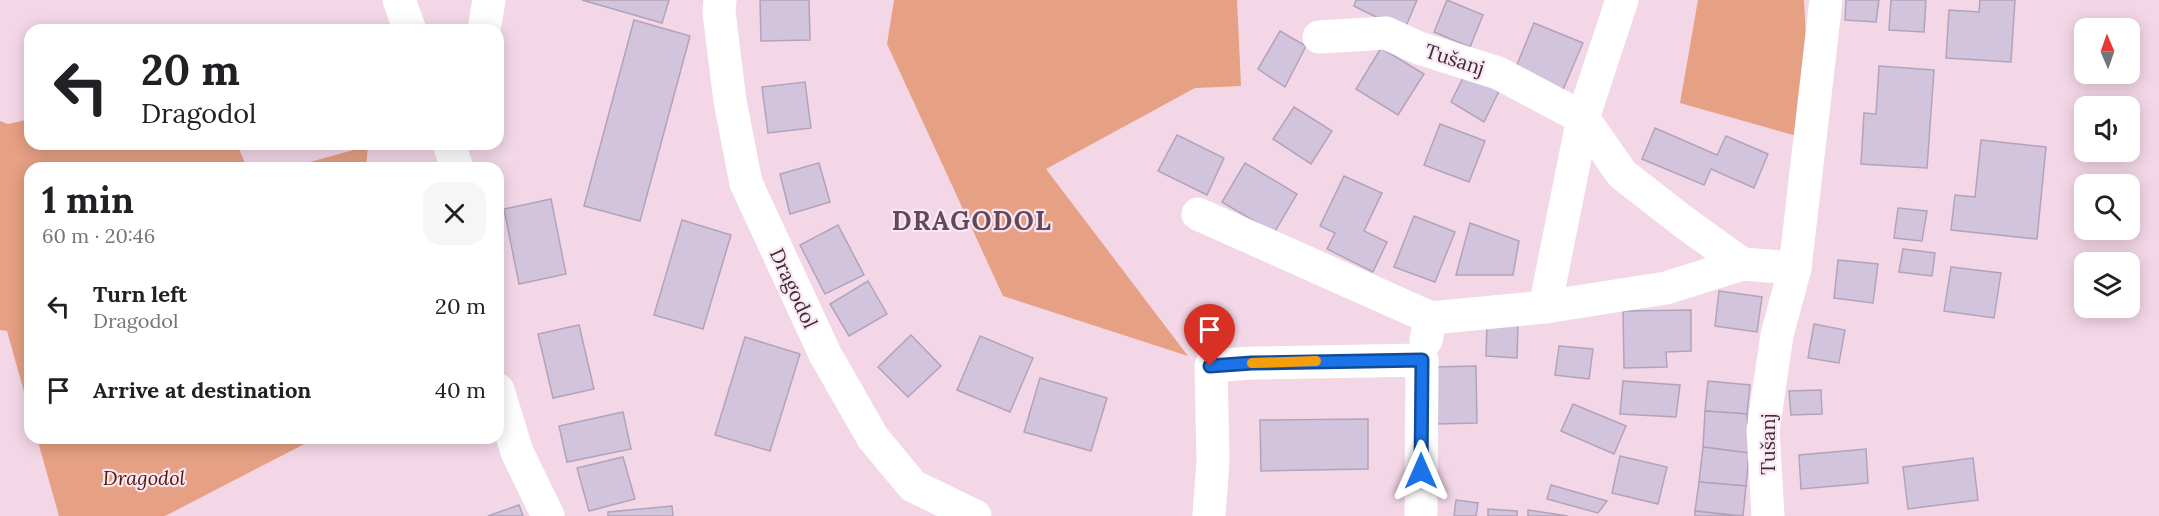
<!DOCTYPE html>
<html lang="en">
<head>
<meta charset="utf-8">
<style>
  :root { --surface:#fff; --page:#f6f6f6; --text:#202124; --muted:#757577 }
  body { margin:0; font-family:Lora,serif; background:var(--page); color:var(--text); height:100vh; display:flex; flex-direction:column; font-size:22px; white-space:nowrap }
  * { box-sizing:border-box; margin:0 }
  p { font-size:20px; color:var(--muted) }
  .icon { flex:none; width:33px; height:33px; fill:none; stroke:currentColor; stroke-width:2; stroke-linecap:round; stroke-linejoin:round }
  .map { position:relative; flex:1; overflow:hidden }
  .side { position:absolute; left:24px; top:162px; width:480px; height:282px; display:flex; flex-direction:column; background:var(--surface); border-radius:18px; box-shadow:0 3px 15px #0003 }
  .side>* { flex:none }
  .guide { position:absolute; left:24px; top:24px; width:480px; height:126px; border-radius:18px; box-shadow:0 3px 15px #0003; background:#fff; color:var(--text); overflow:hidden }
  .needle { width:39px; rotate:358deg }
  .buttons { position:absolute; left:2074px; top:18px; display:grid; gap:12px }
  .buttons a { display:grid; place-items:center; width:66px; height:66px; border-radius:12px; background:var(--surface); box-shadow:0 3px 15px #0003; font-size:30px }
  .pin { position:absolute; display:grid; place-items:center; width:51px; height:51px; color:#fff; margin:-62px -26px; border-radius:50% 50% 50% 0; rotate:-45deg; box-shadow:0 0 6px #0007 }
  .pin .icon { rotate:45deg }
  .me { position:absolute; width:66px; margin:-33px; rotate:0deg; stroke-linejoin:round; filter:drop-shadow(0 0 4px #0008) }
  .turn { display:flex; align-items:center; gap:21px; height:126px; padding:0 18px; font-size:27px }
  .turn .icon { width:78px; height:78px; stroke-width:2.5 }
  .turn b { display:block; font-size:42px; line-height:51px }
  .round { display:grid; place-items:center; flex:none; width:63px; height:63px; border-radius:18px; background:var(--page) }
  .head { display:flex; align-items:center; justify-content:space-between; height:102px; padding:0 18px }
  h1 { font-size:36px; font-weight:800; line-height:45px }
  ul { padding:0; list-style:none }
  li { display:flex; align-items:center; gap:18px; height:84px; padding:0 18px }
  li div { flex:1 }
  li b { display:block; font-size:22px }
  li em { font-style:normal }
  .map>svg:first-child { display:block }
</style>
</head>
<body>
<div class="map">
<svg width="2159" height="516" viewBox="0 0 2159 516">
  <rect width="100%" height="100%" fill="#f3d7e7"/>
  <g fill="#e6a083">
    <polygon points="894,0 1237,0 1241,86 1195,88 1046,169 1188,356 1003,296 887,44"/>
    <polygon points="1698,0 1804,0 1811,140 1680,103"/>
    <polygon points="30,119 30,144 237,144 247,168 30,168 30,413 7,331 0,330 0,121 8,124"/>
    <polygon points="368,146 366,168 288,168"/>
    <polygon points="37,438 316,438 165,516 59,516"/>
  </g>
  <g fill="#d2c4dc" stroke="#b2a3bb" stroke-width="1.5">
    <polygon points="582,0 669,0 662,23"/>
    <polygon points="760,0 809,0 810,40 761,41"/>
    <polygon points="1356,0 1417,0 1404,31 1354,6"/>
    <polygon points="1447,0 1483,15 1470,47 1434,32"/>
    <polygon points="1846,0 1879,0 1876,22 1845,20"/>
    <polygon points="1891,0 1926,0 1924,32 1889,30"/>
    <polygon points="1980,0 2015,0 2011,62 1946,58 1949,10 1979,12"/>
    <polygon points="634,20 690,36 640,221 584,206"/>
    <polygon points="1534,23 1583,43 1562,92 1514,72"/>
    <polygon points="1280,31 1306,46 1285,87 1258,69"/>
    <polygon points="1381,48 1424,74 1398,115 1356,89"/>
    <polygon points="1879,66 1934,70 1927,168 1861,164 1864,113 1876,114"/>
    <polygon points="1466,72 1499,91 1484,122 1451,102"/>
    <polygon points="805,82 811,128 768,133 762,87"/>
    <polygon points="1294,107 1332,131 1311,164 1273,139"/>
    <polygon points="1440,124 1485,141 1469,182 1424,165"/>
    <polygon points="1655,128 1717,155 1726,136 1768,154 1754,188 1711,169 1704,185 1642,159"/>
    <polygon points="1177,135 1224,158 1207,195 1158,171"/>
    <polygon points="1981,140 2046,147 2037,239 1951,230 1955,195 1975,197"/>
    <polygon points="819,163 830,202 790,214 780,174"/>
    <polygon points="1245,163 1297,194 1274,233 1222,202"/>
    <polygon points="1344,176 1382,193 1364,231 1387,242 1373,272 1327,249 1335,233 1320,226"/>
    <polygon points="551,199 566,274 519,284 504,209"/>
    <polygon points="1898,208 1927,211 1922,241 1894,238"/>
    <polygon points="1414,216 1455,232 1435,282 1394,267"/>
    <polygon points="682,220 731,235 703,329 654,315"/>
    <polygon points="1470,223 1519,241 1513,275 1456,275"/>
    <polygon points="838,225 864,275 825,294 800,245"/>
    <polygon points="1903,249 1935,253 1932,276 1899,272"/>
    <polygon points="1838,260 1878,264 1873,303 1834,298"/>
    <polygon points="1951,267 2001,273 1994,318 1944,311"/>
    <polygon points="868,281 887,314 849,336 830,304"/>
    <polygon points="1719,291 1762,297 1757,332 1715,326"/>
    <polygon points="1691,310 1691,351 1666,352 1667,367 1624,368 1623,311"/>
    <polygon points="1487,323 1518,324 1517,358 1486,356"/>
    <polygon points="1814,324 1845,330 1839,363 1808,358"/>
    <polygon points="579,325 594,389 553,398 538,334"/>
    <polygon points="911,335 941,366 908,397 878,367"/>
    <polygon points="980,336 1033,358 1010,412 957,390"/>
    <polygon points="745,337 800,354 770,451 715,435"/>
    <polygon points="1559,346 1593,349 1589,379 1555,375"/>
    <polygon points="1476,366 1477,423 1435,424 1434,367"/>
    <polygon points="1040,378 1107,398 1091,451 1024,432"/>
    <polygon points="1623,381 1680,385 1676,417 1620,414"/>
    <polygon points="1708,381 1750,385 1747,414 1705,411"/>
    <polygon points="1821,390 1822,414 1791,415 1789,391"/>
    <polygon points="1573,404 1626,426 1614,454 1561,431"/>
    <polygon points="1705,411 1747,414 1749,453 1703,447"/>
    <polygon points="623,412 631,449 567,462 559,426"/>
    <polygon points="1368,419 1368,469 1261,471 1260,420"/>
    <polygon points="1703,447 1749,453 1746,486 1699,482"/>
    <polygon points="1866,449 1868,483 1801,489 1799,455"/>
    <polygon points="1620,456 1667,467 1658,504 1612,493"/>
    <polygon points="623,457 635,499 589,511 577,468"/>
    <polygon points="1973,458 1978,500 1908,509 1903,467"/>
    <polygon points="1699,482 1746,486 1743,516 1695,511"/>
    <polygon points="1551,485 1607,501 1598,513 1547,499"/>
    <polygon points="1456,500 1478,503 1476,516 1454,516"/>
    <polygon points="519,505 523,516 488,516"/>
    <polygon points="672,506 673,516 608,516 608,512"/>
    <polygon points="1488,509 1517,511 1517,516 1488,516"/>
    <polygon points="1528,510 1568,516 1528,516"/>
    <polygon points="1695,511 1736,516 1695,516"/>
  </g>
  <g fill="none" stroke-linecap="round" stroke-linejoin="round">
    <g stroke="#fff" stroke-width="33">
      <polyline points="399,0 410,30"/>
      <polyline points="720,0 719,12 730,101 746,183 825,354 873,438 913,486 975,516"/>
      <polyline points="1622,0 1583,118 1545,307 1666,288 1742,264 1795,268"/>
      <polyline points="484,30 489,0"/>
      <polyline points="1319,37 1386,33 1419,48 1498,73 1583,118 1622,174 1685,223 1742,264"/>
      <polyline points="449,144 457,168"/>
      <polyline points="1198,214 1431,318"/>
      <polyline points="1426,340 1431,318 1545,307"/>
      <polyline points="498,390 517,452 548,516"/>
      <polyline points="1209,516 1213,461 1211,366 1252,363 1422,360 1421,516"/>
      <polyline points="1768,516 1763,430 1777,335 1795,268 1826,0"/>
    </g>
  </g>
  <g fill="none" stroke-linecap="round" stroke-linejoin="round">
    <defs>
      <polyline id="route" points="1210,366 1252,363 1422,360 1421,471"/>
    </defs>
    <use href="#route" stroke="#114b97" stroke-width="15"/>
    <use href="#route" stroke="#1a73e8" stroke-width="10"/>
    <polyline stroke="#f59e0b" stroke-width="10" points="1252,363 1316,361"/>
  </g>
  <g text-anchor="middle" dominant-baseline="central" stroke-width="4.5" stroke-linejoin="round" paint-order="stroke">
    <g font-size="20" fill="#382e34" stroke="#fde6f3">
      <text transform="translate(1455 59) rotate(18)">Tušanj</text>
      <text transform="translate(794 288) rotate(65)">Dragodol</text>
      <text transform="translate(1767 444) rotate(-90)">Tušanj</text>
    </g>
    <g font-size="20" font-style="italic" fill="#4f1a01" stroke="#fde6f3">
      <text x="144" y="477">Dragodol</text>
    </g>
    <g font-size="26" font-weight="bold" letter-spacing="1.5" fill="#604a57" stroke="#fde6f3">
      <text x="972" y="220">DRAGODOL</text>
    </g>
  </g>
</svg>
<div class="buttons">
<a><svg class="needle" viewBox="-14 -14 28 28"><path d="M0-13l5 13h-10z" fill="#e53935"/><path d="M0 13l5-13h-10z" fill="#757577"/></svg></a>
<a><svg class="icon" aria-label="sound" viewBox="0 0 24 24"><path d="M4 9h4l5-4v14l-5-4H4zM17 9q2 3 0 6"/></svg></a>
<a><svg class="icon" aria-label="search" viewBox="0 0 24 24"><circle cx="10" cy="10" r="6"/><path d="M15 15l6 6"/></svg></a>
<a><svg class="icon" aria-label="layers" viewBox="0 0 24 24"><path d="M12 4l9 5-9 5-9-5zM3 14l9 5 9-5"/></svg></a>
</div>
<div class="pin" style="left:1210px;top:366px;background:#d93025"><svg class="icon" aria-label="arrive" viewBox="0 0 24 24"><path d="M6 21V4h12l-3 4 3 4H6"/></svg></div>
<svg class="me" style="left:1421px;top:471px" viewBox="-20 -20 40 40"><path d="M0-17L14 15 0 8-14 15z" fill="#1a73e8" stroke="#fff" stroke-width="4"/></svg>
<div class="guide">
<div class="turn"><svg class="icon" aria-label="left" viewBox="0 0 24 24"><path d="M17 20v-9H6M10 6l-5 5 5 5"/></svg><div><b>20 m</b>Dragodol</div></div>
</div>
<section class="side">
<div class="head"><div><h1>1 min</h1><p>60 m · 20:46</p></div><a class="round"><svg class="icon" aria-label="close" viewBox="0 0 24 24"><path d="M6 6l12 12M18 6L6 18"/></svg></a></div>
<ul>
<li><svg class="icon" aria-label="left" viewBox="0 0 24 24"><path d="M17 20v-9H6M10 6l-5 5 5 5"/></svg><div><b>Turn left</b><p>Dragodol</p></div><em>20 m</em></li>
<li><svg class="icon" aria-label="arrive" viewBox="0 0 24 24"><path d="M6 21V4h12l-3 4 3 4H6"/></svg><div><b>Arrive at destination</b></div><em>40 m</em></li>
</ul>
</section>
</div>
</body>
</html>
